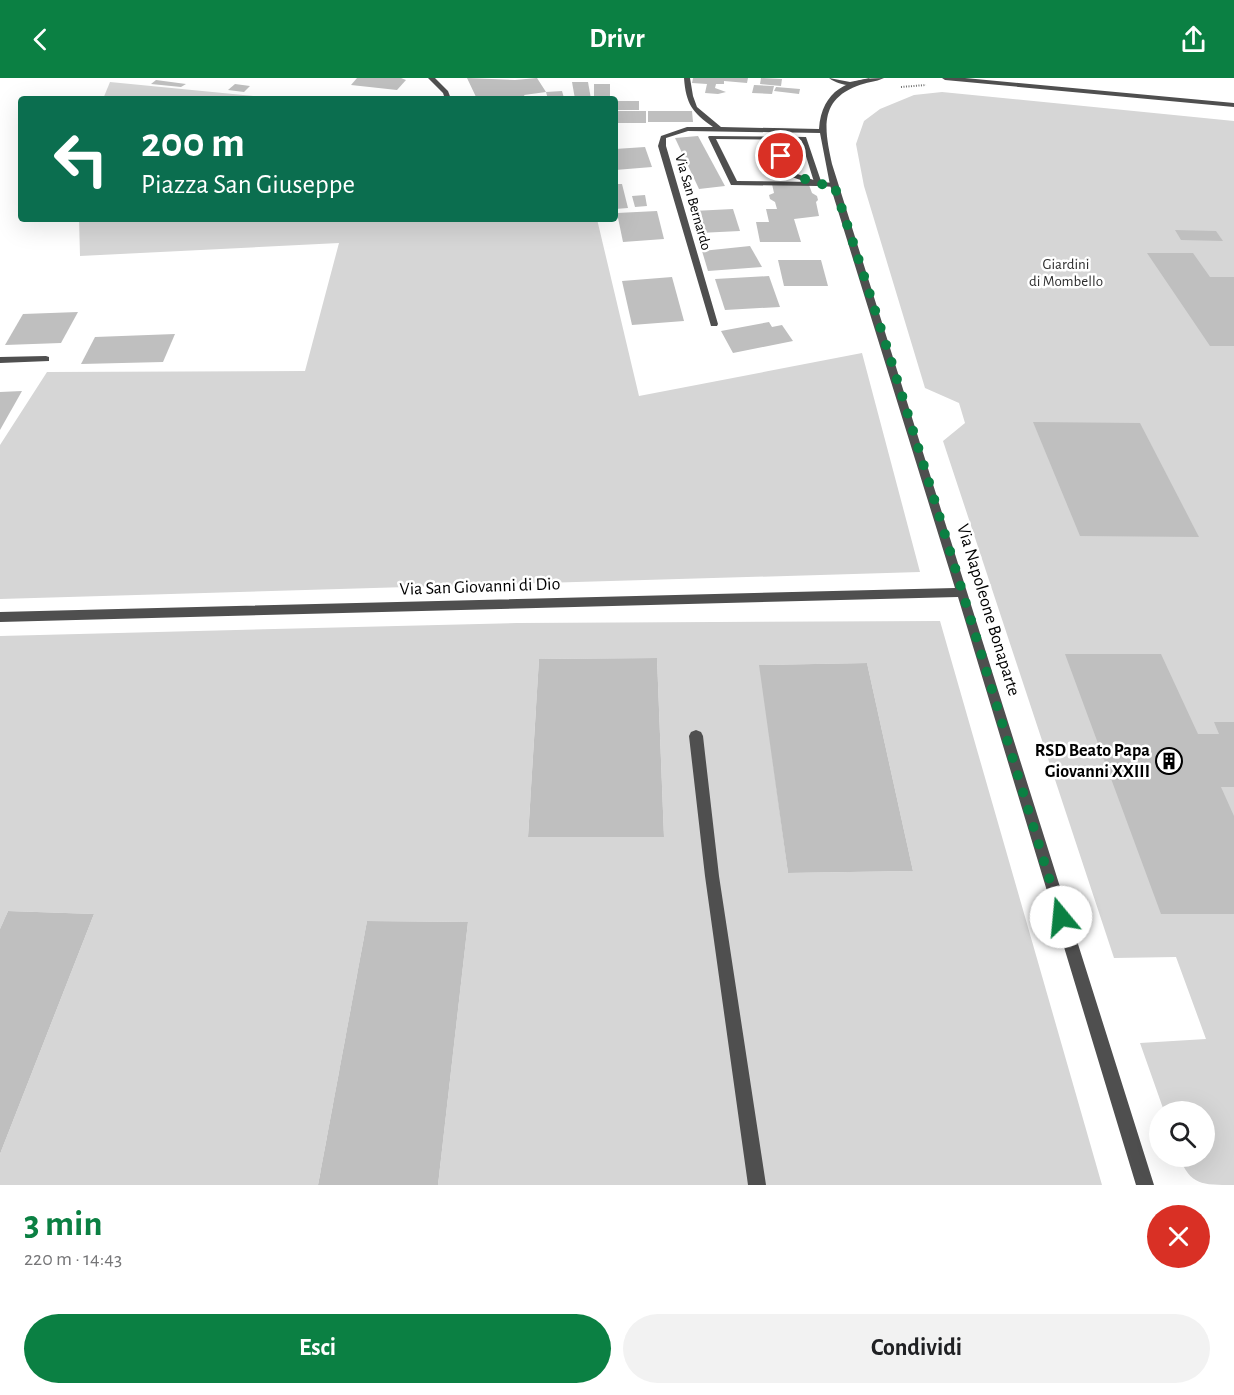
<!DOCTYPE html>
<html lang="it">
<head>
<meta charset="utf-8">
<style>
  :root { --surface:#fff; --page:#f2f2f2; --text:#202124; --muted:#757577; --accent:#0b8043 }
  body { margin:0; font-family:"Alegreya Sans",sans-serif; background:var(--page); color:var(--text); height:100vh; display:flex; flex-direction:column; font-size:22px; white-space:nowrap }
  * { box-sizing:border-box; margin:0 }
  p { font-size:20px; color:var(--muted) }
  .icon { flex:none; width:33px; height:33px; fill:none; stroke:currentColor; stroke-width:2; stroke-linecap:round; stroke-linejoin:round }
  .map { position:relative; height:1107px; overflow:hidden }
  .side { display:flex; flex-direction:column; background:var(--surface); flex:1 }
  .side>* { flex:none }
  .banner { position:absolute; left:18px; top:18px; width:600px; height:126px; border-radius:6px; box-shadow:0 6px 24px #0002; background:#0b6e4f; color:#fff; overflow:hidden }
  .fabs { position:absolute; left:1149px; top:1023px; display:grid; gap:12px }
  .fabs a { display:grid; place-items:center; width:66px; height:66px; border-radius:50%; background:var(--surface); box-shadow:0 6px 24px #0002; font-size:30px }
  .pin { position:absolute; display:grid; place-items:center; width:51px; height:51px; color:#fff; margin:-26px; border:3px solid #fff; border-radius:50%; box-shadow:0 2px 6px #0007 }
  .me { position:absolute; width:66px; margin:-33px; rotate:343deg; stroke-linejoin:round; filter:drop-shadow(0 0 4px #0008) }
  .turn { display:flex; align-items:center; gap:21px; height:126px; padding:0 24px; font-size:27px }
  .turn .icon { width:78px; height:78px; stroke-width:2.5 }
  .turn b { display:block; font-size:42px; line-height:51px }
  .round { display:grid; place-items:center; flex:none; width:63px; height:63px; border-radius:32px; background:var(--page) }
  .summary { display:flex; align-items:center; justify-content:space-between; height:102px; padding:0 24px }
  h1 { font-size:36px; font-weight:700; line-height:45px; color:var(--accent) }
  .cta { display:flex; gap:12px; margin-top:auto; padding:12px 24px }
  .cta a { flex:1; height:69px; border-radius:36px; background:var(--accent); color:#fff; font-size:24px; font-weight:700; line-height:69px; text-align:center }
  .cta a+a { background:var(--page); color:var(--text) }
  header { display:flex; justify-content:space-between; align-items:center; height:78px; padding:0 24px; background:var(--accent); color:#fff; font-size:27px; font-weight:700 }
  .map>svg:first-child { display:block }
</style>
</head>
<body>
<header><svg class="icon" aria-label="back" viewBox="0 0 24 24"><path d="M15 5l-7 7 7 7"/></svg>Drivr<svg class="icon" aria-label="share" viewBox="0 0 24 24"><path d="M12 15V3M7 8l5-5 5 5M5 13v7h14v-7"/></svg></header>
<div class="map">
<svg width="1234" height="1107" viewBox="0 0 1234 1107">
  <rect width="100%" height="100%" fill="#fff"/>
  <g fill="#d6d6d6" fill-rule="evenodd">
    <polygon points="110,4 283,21 103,21"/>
    <path d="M942,14L1234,43V1107C1201,1107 1191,1107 1179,1079L1204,1078V1034L1164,1033L1140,965L1206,961L1176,879L1114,880L943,363L965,345L959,325L925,310L864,108L856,66L864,43L880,31L914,17Z"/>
    <polygon points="79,141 597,141 639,318 862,275 920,494 0,521 0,367 47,294 305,293 339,165 80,178"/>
    <path d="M940,543L1102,1107H438L468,844L367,843L318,1107H0V1076L94,836L8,833L0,851V558L517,545ZM657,580L664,759H528L539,581ZM867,585L913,793L788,795L760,587Z"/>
  </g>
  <g fill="#bfbfbf">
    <polygon points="357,0 401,0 406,2 397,12 351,7"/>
    <polygon points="467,0 515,2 537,0 546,14 562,13 564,20 548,21 546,14 524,17 526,21 477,21"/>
    <polygon points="693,0 748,0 747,5 724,3 724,6 716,6 715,10 726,14 718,16 705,15 707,6 692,5"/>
    <polygon points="761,0 782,1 781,8 760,6"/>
    <polygon points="156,2 186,6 181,9 151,6"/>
    <polygon points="572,4 588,4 591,21 575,21"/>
    <polygon points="235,6 250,8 244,14 228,12"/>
    <rect x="594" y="6" width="16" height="15"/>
    <polygon points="754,7 774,8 772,16 752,15"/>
    <polygon points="776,9 800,11 799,16 774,13"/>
    <rect x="615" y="23" width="24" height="9"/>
    <rect x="615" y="33" width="31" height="12"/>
    <polygon points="648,33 692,33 693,44 648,44"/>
    <polygon points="698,58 725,108 699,111 675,60"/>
    <polygon points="645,69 652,89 615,92 615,71"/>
    <polygon points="615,106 622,106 628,130 615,131"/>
    <polygon points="772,106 809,107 812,115 817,118 818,122 816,124 819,138 794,141 801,164 760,164 756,144 769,144 766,131 777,131 775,124 770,121 769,117 774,115"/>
    <polygon points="645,117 647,128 635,129 632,118"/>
    <polygon points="733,131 740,153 699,155 693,133"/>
    <polygon points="657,133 664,161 623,164 617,135"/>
    <polygon points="1175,152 1216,153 1223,163 1181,162"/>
    <polygon points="750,168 762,189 708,193 702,173"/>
    <polygon points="1147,175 1193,175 1210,199 1234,199 1234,268 1210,268"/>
    <polygon points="778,182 821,182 828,208 784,208"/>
    <polygon points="769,198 780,229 725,232 715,201"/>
    <polygon points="672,199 684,243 632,247 622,203"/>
    <polygon points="78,234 61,265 5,267 23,236"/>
    <polygon points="769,244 772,249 782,247 793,263 733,275 721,253"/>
    <polygon points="175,256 163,284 81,286 95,259"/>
    <polygon points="22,313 0,352 0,314"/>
    <polygon points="1033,344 1140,345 1199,459 1080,458"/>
    <polygon points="1065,576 1161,576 1198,656 1219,656 1214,644 1234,644 1234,709 1221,709 1234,738 1234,836 1161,836"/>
    <polygon points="657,580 664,759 528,759 539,581"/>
    <polygon points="867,585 913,793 788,795 759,587"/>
    <polygon points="8,833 94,836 0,1076 0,851"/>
    <polygon points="367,843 468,844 438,1107 318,1107"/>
  </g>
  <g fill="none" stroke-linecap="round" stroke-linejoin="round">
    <polyline stroke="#717171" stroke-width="2" stroke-dasharray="1 1.5" stroke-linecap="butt" points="901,9 926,7"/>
    <g fill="#4f4f4f" fill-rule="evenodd">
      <polygon points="428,0 435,0 448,13 451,21 445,21 443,15"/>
      <polygon points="771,52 776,53 777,60 792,94 819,104 837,105 837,109 818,108 786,97 771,60"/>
      <polygon points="696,652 701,654 703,658 719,798 766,1107 748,1107 705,798 689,658 691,654"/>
    </g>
    <path fill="#4f4f4f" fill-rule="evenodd" d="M709,58L806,59L822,106L818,108L731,107L708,59ZM716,61L801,62L814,104L737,103Z"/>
    <g fill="#4f4f4f" fill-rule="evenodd">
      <path d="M684,0H690L693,18L697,29L721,49L819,51C822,12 848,0 884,0C876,4 866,4 857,8C818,23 825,53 832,86L1154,1107H1136L958,519L0,544V534L955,510L830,107L820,55L688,53L666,60V68L718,246L717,248H711L658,68L661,58L687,49H713C692,34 686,26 684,0Z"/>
      <polygon points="46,278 49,279 49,283 0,285 0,279"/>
    </g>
    <g fill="#4f4f4f" fill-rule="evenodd">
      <path d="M829,0L850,4L870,0C859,10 841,9 829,0Z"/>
      <polygon points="942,0 965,0 1234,25 1234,29 945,2"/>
    </g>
  </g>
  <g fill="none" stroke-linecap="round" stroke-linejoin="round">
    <path stroke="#0b8043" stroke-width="10" stroke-dasharray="0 18" d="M781,78L789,95L818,106L834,107C915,349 986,595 1061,839"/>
  </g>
  <defs>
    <symbol id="building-ring" viewBox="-11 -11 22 22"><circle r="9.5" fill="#fff" stroke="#000" stroke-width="1.5"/><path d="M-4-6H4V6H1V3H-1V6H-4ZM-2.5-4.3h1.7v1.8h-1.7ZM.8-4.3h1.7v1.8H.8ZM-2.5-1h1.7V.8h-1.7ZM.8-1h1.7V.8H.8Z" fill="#000"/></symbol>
  </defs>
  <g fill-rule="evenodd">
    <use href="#building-ring" x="1154" y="668" width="30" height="30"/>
  </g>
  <g text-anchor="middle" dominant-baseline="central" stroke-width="5" stroke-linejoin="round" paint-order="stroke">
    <g font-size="15" fill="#000" stroke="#fff">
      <text transform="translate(693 124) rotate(74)">Via San Bernardo</text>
    </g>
    <g font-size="15" fill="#2d2d2d" stroke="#fff">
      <text x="1066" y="186">Giardini<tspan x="1066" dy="17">di Mombello</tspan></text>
    </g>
    <g font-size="18" fill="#000" stroke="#fff">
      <text transform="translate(480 509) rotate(-2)">Via San Giovanni di Dio</text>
      <text transform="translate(988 532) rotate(73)">Via Napoleone Bonaparte</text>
    </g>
    <g font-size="18" font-weight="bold" fill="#000" stroke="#fff" text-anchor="end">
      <text x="1150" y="673">RSD Beato Papa<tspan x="1150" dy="21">Giovanni XXIII</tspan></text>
    </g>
  </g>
</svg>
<div class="fabs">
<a><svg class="icon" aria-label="search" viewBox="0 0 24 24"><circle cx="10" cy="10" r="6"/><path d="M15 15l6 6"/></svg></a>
</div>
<div class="pin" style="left:781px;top:78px;background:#d93025"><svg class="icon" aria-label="arrive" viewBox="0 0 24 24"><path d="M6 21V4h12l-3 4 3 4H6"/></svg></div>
<svg class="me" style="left:1061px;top:839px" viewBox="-20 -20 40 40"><circle r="19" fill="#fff"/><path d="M0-13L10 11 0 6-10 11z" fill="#0b8043"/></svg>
<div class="banner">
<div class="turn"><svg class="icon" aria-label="left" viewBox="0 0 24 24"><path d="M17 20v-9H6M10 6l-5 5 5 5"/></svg><div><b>200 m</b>Piazza San Giuseppe</div></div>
</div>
</div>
<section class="side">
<div class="summary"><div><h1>3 min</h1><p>220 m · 14:43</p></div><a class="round" style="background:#d93025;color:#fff"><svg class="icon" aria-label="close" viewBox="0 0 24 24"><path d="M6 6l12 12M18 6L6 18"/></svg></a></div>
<div class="cta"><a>Esci</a><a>Condividi</a></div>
</section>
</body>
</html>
